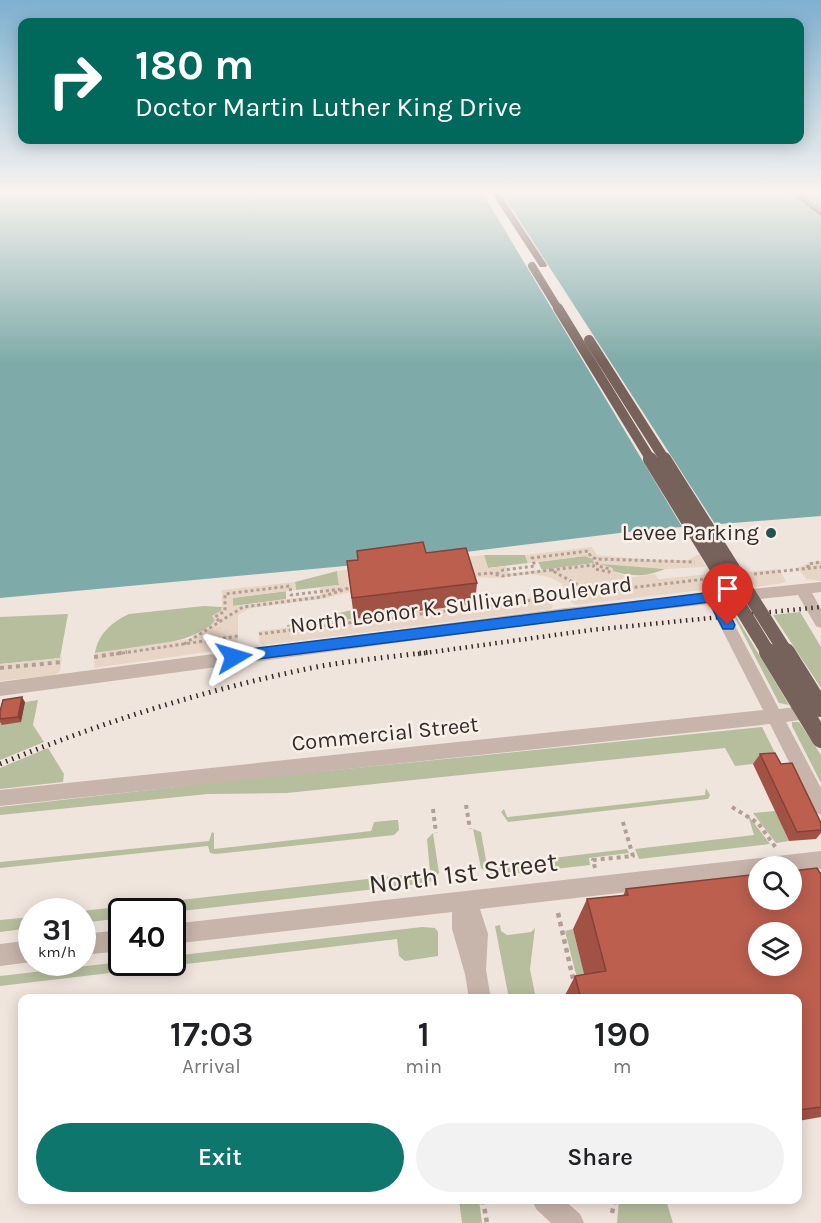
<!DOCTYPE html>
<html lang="en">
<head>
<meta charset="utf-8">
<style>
  :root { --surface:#fff; --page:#f2f2f2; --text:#202124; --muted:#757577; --accent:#0f766e }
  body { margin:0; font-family:Karla,sans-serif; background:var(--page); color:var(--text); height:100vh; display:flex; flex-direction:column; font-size:22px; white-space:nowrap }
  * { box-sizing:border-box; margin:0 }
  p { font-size:20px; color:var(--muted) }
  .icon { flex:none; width:33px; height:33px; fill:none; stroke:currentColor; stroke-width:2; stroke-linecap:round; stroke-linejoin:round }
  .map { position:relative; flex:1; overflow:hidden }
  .side { position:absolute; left:18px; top:994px; width:784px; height:210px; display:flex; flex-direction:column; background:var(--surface); border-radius:12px; box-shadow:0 3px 15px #0003 }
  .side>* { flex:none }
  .banner { position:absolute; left:18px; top:18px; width:786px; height:126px; border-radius:12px; box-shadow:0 3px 15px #0003; background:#00695c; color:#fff; overflow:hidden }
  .buttons { position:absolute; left:748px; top:856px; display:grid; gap:12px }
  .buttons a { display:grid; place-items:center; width:54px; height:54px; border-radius:50%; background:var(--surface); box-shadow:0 3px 15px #0003; font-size:30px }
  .speed { position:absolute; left:18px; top:898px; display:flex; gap:12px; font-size:30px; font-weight:700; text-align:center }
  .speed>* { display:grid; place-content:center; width:78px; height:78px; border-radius:50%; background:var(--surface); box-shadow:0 3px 15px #0003; line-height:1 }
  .speed small { font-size:15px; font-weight:400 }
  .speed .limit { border:3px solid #111; border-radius:9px; background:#fff; color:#111 }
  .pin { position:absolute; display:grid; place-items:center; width:51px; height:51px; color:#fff; margin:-62px -26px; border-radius:50% 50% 50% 0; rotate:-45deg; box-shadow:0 0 6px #0007 }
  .pin .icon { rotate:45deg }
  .me { position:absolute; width:66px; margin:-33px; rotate:83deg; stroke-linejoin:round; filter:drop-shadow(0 0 4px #0008) }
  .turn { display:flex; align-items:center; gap:21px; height:126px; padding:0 18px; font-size:27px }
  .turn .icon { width:78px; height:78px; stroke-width:2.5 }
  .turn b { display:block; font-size:42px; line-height:51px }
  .eta { display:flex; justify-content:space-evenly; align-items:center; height:102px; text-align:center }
  .eta b { font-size:36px; font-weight:600; line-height:42px }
  .button { display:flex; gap:12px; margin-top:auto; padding:12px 18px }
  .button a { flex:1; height:69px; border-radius:36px; background:var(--accent); color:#fff; font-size:24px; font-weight:600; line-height:69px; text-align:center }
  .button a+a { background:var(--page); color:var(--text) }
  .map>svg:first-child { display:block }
</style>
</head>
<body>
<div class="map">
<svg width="821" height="1223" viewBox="0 0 821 1223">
  <rect width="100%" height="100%" fill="#f0e5dd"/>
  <g fill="#b6be9e">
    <polygon points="484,555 525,555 528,563 488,568"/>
    <polygon points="585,556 593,559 595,563 542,570 538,562"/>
    <path d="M601,562L665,569C646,577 633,577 612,571L613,569L600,565Z"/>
    <polygon points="337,571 339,585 296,590 295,582"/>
    <polygon points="286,591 286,599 233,606 232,598"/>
    <path d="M204,606L222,607C215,646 127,648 95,653C98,634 112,622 129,614Z"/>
    <polygon points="352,610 354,619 287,627 287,625"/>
    <polygon points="800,612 821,647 821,688 773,615"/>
    <polygon points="68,614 60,658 0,664 0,617"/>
    <polygon points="735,618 737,618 789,705 779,703"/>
    <polygon points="38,700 33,725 44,742 0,760 0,708 6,707 21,722 25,702"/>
    <polygon points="799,722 821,755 821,783 792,726 792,722"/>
    <polygon points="762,727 779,761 735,766 725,748 287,793 208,794 0,815 0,807 237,780"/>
    <polygon points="48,748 64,774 63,782 0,789 0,768"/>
    <polygon points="706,788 710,795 708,799 508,822 501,812 504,809 507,817 705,795"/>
    <polygon points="775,811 789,841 776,843 753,813"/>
    <polygon points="748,815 770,844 639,859 635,849 754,835"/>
    <polygon points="395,820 398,820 399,830 394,835 216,854 210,853 208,846 0,868 0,862 209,841 212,832 214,833 214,849 371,831 374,822"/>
    <polygon points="473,829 481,832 487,866 627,849 629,853 589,858 590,865 493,876 481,868"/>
    <polygon points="433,833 439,873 429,883 173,912 122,912 121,918 83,923 82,912 73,912 430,872 427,839"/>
    <polygon points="31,917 31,928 0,932 0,920"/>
    <polygon points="500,925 501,931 507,935 531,932 535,928 530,969 536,999 509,999 495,926"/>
    <polygon points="422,927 435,928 438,932 438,956 405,961 399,956 397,939 0,986 0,976 121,962 172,963 173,956"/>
    <polygon points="573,929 590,997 582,998 565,931"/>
    <polygon points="459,1200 479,1200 482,1223 462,1223"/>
    <polygon points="619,1200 666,1200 673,1223 617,1223"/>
  </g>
  <g fill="#e7d5c5">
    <polygon points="592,547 597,555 653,560 688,560 699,554 706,567 665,569 600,564 613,568 613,572 633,577 655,574 658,579 711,574 719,588 576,605 572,603 561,583 549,577 532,574 495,578 467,577 418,562 484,555 488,568 506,566 509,574 594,563 593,559 585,556 528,563 525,555"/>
    <polygon points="821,561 821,581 806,579 798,568 810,562"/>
    <polygon points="389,565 360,581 348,583 350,592 322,599 250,608 238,615 238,645 235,648 94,668 95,653 189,639 216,622 212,616 222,610 222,590 295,582 296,590 233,598 233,606 320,595 320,587 339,585 337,571"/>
    <polygon points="779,569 786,581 784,583 755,587 746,572"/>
    <polygon points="548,595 553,606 551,609 263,645 259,642 260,631"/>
    <polygon points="62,658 60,671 55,675 0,681 0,664"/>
  </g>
  <polygon fill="#7eaba9" points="0,192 821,192 821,516 644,530 377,563 0,598"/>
  <polygon fill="#f0e5dd" points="482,192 501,192 717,527 684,530"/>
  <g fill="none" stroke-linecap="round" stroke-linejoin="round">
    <g stroke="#b39e94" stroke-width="3" stroke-dasharray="3 3" stroke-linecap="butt">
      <polyline points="808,568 808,564 821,562"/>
      <polyline points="496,574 503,570 535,566 532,558 588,551 591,557 597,559 695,562"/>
      <polyline points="754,574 821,567"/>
      <polyline points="472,575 490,573 502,576 551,570"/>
      <polyline points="586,593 578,585 551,570 593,565 595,569 609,572 610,569 598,566 595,558"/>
      <polyline points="569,595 706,579"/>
      <polyline points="219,621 215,617 225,611 225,594 290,586 291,595 342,589"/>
      <polyline points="259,634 550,598"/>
      <polyline points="184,644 243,607 321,597 349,588"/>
      <polyline points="116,654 238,636"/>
    </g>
    <g stroke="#b39e94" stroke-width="4" stroke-dasharray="4 4" stroke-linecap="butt">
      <polyline points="94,657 127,652"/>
      <polyline points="0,668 62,662"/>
      <polyline points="466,805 470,829"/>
      <polyline points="732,807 758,823 776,848"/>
      <polyline points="433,809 436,833"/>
      <polyline points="595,868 593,860 633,856 622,819"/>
    </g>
    <g stroke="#b39e94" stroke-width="4.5" stroke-dasharray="4.5 4.5" stroke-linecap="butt">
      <polyline points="558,913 574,983"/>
      <polyline points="483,1200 487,1223"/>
      <polyline points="612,1213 615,1200"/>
    </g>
    <g fill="#c7b4aa" fill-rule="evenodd">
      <polygon points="821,582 821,592 812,593 821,609 821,628 816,626 798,595 723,603 779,709 814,705 821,709 820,717 786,722 821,788 821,815 814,812 770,724 0,806 0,790 763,710 709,604 566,620 0,696 0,682 566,608"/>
      <polygon points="821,851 821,869 792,873 792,867 759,867 759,877 480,909 488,934 486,970 491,999 469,999 465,974 452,929 452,912 172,944 172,924"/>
      <polygon points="122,930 122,951 82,955 82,934"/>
      <polygon points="32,940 32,962 0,966 0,944"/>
      <polygon points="532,1200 564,1200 580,1214 584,1223 551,1223 536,1209"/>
    </g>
    <g fill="#76625b" fill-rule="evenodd">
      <polygon points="491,192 499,192 547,265 546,267 540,267"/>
      <polygon points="790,192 799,192 821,209 821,215"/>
    </g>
    <polyline stroke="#352c29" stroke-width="1.5" points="791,192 821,215"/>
    <polyline stroke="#352c29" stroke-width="4.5" stroke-dasharray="1.5 4.5" stroke-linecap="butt" points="418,654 591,630 821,607"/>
    <path stroke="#352c29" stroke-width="5" stroke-dasharray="1.5 5" stroke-linecap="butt" d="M0,764C97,724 195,693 297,671C340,661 385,658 429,652"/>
    <polyline stroke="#76625b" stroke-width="8" points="532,266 559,310"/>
    <g stroke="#76625b" stroke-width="10">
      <polyline points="558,308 651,460"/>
      <polyline points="589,340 665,460"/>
    </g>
    <g stroke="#76625b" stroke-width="14">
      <polyline points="650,459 769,654"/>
      <polyline points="664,459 787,654"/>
    </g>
    <g stroke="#76625b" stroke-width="18">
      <polyline points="768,652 821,739"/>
      <polyline points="786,652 821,708"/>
    </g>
  </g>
  <g fill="#a25244">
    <polygon points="357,551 426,553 477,583 475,604 354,619 347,561 358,560"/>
    <polygon points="25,702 21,722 2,725 0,722 0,711"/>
    <polygon points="760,754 781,764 821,823 821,833 816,839 789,841 753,764"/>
    <polygon points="821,873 821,1117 798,1121 798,999 563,999 575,976 584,974 573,929 587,899 623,896 626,889"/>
  </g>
  <polygon fill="#844237" points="22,697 25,702 21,722 18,717"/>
  <g fill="#bc5f4f" stroke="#844237" stroke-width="1.5" fill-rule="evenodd">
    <polygon points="423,542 426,553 466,548 477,583 352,598 347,561 358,560 357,551"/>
    <polygon points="22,697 18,717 0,719 0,711 3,700"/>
    <polygon points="775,753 781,764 792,763 821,823 821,830 797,832 760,754"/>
    <path d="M817,868L820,873H821V1107L798,1110V999H581L575,976L606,971L587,899L628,895L626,889L759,874V900H792V871ZM759,933H792V966H759Z"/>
  </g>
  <linearGradient id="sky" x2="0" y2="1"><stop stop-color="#7db0cf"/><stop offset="0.53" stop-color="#f8f3f0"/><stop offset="1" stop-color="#f8f3f0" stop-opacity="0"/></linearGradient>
  <rect width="821" height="363" fill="url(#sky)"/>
  <polygon fill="#1a73e8" stroke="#114b97" stroke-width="1.5" points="713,592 718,593 735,625 733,629 723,629 709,602 234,662 227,657 234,651"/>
  <circle fill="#225352" stroke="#f8f0e9" stroke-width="2" cx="771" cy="533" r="6"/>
  <g text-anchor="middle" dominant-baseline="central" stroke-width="5" stroke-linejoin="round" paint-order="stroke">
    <g font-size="22" fill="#352c29" stroke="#f8f0e9" text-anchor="end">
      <text x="759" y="533">Levee Parking</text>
    </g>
    <g font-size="22" fill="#352c29" stroke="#f8f0e9">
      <text transform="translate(461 605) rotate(-7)">North Leonor K. Sullivan Boulevard</text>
      <text transform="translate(385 734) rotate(-6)">Commercial Street</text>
    </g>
    <g font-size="27" fill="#352c29" stroke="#f8f0e9">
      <text transform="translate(463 873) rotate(-7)">North 1st Street</text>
    </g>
  </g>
</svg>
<div class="buttons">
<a><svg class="icon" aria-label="search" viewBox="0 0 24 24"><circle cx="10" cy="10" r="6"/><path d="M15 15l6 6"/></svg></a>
<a><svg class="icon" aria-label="layers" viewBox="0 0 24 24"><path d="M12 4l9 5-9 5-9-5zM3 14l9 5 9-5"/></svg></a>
</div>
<div class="speed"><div>31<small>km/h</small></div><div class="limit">40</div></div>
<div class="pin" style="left:728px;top:625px;background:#d93025"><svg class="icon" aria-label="arrive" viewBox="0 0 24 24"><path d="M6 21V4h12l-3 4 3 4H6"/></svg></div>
<svg class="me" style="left:234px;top:657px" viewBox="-20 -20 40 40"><path d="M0-17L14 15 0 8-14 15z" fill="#1a73e8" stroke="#fff" stroke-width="4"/></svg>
<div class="banner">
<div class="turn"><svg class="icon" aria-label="right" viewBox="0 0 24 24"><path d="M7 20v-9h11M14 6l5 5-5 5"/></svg><div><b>180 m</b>Doctor Martin Luther King Drive</div></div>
</div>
<section class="side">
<div class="eta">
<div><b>17:03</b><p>Arrival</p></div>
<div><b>1</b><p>min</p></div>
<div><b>190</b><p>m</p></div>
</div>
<div class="button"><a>Exit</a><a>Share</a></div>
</section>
</div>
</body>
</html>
